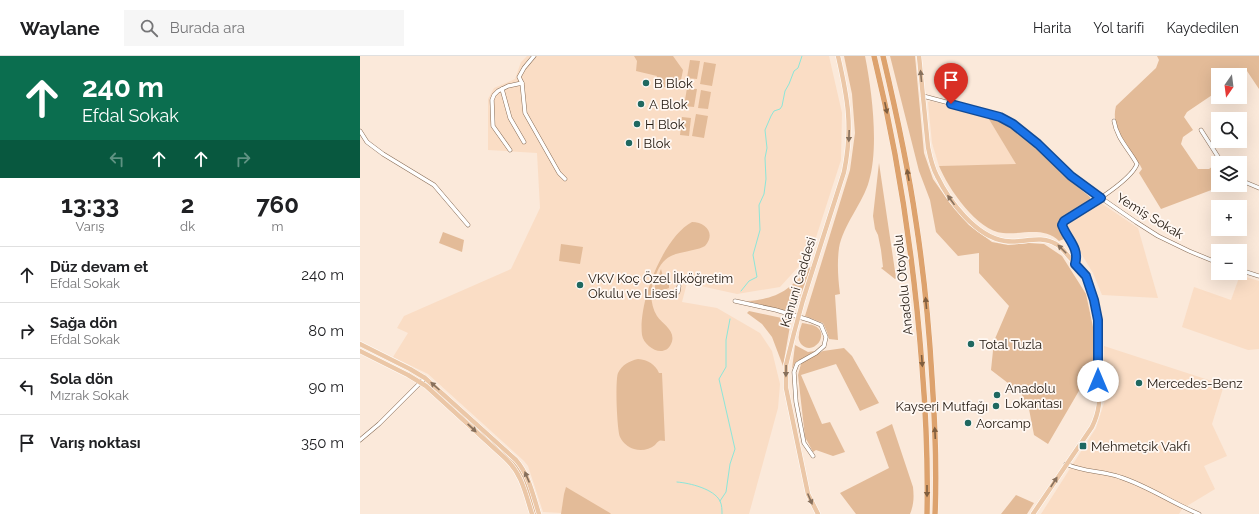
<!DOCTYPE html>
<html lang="tr">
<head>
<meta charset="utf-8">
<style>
  :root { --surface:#fff; --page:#f6f6f6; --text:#202124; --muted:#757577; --line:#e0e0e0 }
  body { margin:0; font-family:Raleway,sans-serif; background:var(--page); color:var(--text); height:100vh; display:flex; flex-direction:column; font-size:15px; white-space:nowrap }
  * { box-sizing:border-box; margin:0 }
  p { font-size:13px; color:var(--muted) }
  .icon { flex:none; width:22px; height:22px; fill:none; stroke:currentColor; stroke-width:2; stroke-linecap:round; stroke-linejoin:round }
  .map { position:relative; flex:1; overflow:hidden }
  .sheet { display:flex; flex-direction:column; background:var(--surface); width:360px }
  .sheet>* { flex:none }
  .banner { background:#0b6e4f; color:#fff; overflow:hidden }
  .needle { width:26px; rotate:194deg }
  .controls { position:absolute; left:851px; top:12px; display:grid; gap:8px }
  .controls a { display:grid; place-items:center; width:36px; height:36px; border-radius:0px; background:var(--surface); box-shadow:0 4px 16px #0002; font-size:20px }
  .pin { position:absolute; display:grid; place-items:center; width:34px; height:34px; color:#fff; margin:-41px -17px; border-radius:50% 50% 50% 0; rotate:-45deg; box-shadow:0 0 4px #0007 }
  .pin .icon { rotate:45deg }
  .me { position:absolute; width:44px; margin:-22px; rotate:0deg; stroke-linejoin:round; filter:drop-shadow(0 0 3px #0008) }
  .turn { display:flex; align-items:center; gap:14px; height:84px; padding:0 16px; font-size:18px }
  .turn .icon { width:52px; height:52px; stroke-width:2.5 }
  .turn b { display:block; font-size:28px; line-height:34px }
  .lanes { display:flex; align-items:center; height:38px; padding:0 16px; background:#0003; justify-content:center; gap:20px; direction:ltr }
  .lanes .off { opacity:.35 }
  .eta { display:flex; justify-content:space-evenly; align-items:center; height:68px; text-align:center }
  .eta b { font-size:24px; font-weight:700; line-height:28px }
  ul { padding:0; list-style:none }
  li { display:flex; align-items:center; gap:12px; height:56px; padding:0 16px; border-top:1px solid var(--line) }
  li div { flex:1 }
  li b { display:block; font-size:15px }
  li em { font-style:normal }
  header { display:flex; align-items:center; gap:24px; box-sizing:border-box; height:56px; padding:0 20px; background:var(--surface); border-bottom:1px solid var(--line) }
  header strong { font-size:19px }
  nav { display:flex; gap:22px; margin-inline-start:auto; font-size:14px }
  .search { width:280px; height:36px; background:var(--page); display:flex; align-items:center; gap:10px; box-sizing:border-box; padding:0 14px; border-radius:0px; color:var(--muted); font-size:15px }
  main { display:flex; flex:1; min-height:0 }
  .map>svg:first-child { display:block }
</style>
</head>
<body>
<header>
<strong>Waylane</strong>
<div class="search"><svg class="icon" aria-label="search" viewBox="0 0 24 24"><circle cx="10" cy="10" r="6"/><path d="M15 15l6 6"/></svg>Burada ara</div>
<nav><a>Harita</a><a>Yol tarifi</a><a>Kaydedilen</a></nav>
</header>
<main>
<section class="sheet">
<div class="banner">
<div class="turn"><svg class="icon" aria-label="ahead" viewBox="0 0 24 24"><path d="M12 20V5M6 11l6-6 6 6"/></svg><div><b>240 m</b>Efdal Sokak</div></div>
<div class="lanes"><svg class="icon off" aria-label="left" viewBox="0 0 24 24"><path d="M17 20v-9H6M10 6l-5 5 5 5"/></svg><svg class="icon" aria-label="ahead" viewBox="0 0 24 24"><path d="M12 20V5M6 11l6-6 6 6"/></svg><svg class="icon" aria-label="ahead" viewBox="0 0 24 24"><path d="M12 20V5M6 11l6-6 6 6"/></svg><svg class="icon off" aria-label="right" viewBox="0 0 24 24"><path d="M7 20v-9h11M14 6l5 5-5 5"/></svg></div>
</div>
<div class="eta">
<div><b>13:33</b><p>Varış</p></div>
<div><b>2</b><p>dk</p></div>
<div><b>760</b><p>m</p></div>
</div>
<ul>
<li><svg class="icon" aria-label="ahead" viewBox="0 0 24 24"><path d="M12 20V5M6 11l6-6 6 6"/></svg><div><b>Düz devam et</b><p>Efdal Sokak</p></div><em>240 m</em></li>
<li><svg class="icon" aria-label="right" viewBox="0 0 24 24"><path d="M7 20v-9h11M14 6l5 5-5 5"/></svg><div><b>Sağa dön</b><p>Efdal Sokak</p></div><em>80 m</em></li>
<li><svg class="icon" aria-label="left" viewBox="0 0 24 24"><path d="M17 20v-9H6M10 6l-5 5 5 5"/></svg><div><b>Sola dön</b><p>Mızrak Sokak</p></div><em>90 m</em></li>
<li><svg class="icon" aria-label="arrive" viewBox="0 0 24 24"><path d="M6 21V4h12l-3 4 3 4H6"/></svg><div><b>Varış noktası</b></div><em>350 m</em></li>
</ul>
</section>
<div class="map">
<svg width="899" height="458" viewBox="0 0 899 458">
  <rect width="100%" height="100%" fill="#fbe9da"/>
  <g fill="#faddc5">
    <polygon points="167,0 469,0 482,57 481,104 451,197 420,231 377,238 327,227 322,246 357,252 400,277 412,295 420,328 418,352 389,458 202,458 202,457 183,456 168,410 164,405 68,318 33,301 48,277 37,272 44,260 151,213 180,152 177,97 128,94 128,43 134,32 155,23 161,6"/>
    <polygon points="571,45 627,60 657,109 579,110 572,87 568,46"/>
    <polygon points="741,147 778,172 798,242 742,239 733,217 705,171 707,167 739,148"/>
    <polygon points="880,219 899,225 899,293 888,294 822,271 834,231 871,244"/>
    <polygon points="744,290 864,329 852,368 867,400 844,410 855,433 822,453 819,458 681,458 736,372 745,344"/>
  </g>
  <g fill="#e3bb98">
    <polygon points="274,0 313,0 323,14 319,34 299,30 300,24 296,23 297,20 276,15 277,5"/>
    <path d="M484,0H505C512,35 519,91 509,125C503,147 483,169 479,192C477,207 478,222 480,238L475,239L478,284L469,283L467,276L463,267L445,260L490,114L495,77L492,38Z"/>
    <polygon points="530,0 555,0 564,97 573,123 589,146 609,169 632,186 648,189 669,187 684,188 702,200 726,238 733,271 734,309 688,388 674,379 669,353 661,337 631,314 634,285 649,250 619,217 619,197 598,200 576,176 570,144 559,115"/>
    <path d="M797,0H899V33L887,15L880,20L858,19V35L827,56L824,61L833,74L823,81L821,88L838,113H849L853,110L858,113V127L854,133L801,153L779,117L782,113L780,109C768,91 750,73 756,50L796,12L799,4Z"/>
    <polygon points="330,4 340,5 337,23 327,22"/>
    <polygon points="344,6 356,8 352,30 340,28"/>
    <polygon points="327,32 337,33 334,51 324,50"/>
    <polygon points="341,34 351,36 348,53 338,52"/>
    <polygon points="336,58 348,60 344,82 332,80"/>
    <path d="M627,60L648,70L675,89L702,118L730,141V144L727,147L701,163L698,173L704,183L699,185C684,170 661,179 643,177C617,175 588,132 579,110L656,108Z"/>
    <polygon points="322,61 331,62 329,80 320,79"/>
    <polygon points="519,107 536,222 535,223 521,212 523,211 521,194 518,179 515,173 513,160"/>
    <path d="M332,166C346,166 356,178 345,190C342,192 337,193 333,194C316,198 305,198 297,216C290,230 289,247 297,260C303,269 317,275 311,288C304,303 284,291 282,279C278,247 303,181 332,166Z"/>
    <polygon points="83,176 104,184 102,196 79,187"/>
    <polygon points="201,188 223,191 220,208 199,205"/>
    <path d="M451,211L434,257L387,245C417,243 430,234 448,212Z"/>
    <polygon points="301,213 304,224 309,229 309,232 301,235 294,243 295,229"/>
    <polygon points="389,255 431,264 423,310 412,281 402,268 387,257"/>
    <path d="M442,267C446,268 451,268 455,270C471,278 453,301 441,288C439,285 438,282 439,279C439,275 441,271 442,267Z"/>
    <polygon points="435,289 448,296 455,295 435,307 432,313"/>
    <polygon points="484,292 492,300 519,347 500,355 476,308 441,319 462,368 470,366 485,396 473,400 456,394 453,396 445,381 438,319 441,308 446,304 463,295"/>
    <path d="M278,303C288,304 295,308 299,317H302L305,385C303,385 301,384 299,385C297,386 296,388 295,389C289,394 281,395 274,393C268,391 263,387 260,381C257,374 255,324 258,317C262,309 269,305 278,303Z"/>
    <path d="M67,328L96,352L154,406C167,421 171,440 176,458H175L163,422L153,407Z"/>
    <path d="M532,368L553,431C554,441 554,448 550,458H496L480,437L529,412L516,376Z"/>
    <polygon points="206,431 250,457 251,458 201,458 204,438"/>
    <polygon points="656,439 674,447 667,458 641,458"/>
  </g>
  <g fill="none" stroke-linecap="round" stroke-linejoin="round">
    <g stroke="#8ce6d9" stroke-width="1">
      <polyline points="381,235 389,225 397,221 393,199 400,174 399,149 404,138 406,123 405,102 407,92 405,74 411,60 414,55 420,53 422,50 425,35 429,28 434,15 438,12 442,0"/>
      <path d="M317,426C330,427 354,433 360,445C362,449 362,454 362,458"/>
      <polyline points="360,445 366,436 370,408 375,393 359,323 366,311 366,284 370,263"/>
    </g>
    <defs>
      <g id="minor">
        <polyline points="174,0 164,12 159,21 162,27 165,57 199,117 205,123"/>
        <polyline points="142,33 150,62 164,86"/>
        <polyline points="563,40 631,58 645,63 678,88 718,126 776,166 798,180 829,195 858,207"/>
        <polyline points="841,74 862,107"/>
        <polyline points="0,75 7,86 23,98 74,129 108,169"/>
        <polyline points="150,94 133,70 132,44 134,39 138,35 148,30 162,27"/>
        <polyline points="880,124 899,132"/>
        <path d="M715,208C720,188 701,179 703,167L707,163C724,153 771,125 777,108C769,93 757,83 754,65"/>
        <polyline points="880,214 899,220"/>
        <polyline points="318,236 319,230"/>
        <polyline points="375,245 416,254 449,264 461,269 466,281 464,290 456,297 440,306 437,308 434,316 436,346 444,387 453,400"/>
        <polyline points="0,384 19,368 65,322"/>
        <path d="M706,408C723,416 743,415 760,421C788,430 812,447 839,458"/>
      </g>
      <g id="major">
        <path d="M559,0L568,91C570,101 572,111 577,120C589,145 616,181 645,185C663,188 679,178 696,188C702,191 706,198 711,203C716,208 721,213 725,219C727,223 728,229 730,233C739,261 738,286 738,315C738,338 743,348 732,371L673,458"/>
        <path d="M443,244L484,116C493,72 488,43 478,0"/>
        <polyline points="434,277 426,309 426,332 448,438 458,458"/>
        <path d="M0,288L50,313L65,322L156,404C169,419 173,439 179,458"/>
        <path d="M0,295L48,319L66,330L145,402C162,418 165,436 172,458"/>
      </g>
      <g id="highway">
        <path d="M514,0C539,102 554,205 562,310C566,359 568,409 567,458"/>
        <path d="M523,0C536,55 548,110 556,166C564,218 569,270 572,322C575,367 577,413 575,458"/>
      </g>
    </defs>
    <use href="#minor" stroke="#876c56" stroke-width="4.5"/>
    <use href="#major" stroke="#fff" stroke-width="5.5"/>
    <use href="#highway" stroke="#fff" stroke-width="6"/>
    <use href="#minor" stroke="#fff" stroke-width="3.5"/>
    <use href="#major" stroke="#ebc7a7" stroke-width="4.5"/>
    <use href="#highway" stroke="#dda26d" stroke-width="5.5"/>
    <defs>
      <polyline id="major-bridge" points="434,277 443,244"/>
    </defs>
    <use href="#major-bridge" stroke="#fff" stroke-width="5.5" stroke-linecap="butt"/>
    <use href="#major-bridge" stroke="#ebc7a7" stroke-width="4.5"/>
  </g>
  <defs><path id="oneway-solid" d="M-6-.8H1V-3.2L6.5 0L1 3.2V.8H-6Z"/></defs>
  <g fill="#87705c">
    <use href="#oneway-solid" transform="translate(561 20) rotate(-95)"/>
    <use href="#oneway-solid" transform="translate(489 80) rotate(92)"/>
    <use href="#oneway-solid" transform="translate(591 144) rotate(-126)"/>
    <use href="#oneway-solid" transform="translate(702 193) rotate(-135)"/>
    <use href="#oneway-solid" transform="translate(426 315) rotate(91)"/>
    <use href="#oneway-solid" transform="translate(75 330) rotate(-138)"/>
    <use href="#oneway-solid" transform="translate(112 372) rotate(43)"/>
    <use href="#oneway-solid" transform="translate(167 421) rotate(-113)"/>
    <use href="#oneway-solid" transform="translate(694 426) rotate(-57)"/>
    <use href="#oneway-solid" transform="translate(450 443) rotate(67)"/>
  </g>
  <g fill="#805e3e">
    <use href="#oneway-solid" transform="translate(526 52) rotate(78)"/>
    <use href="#oneway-solid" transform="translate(548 119) rotate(-100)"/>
    <use href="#oneway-solid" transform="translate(566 247) rotate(-95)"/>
    <use href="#oneway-solid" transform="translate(562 305) rotate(86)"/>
    <use href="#oneway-solid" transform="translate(575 377) rotate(-93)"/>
    <use href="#oneway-solid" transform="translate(567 435) rotate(90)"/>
  </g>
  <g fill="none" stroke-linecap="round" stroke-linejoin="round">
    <defs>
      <path id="route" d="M591,48L640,61L653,68L678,88L711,120L741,142L704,165L702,169C707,183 720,192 715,208L726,220L734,244L738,264V325"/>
    </defs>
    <use href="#route" stroke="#114b97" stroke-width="10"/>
    <use href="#route" stroke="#1a73e8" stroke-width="7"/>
  </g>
  <g fill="#1f6860" stroke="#fff8f3" stroke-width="1.5">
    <circle cx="286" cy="27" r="4"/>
    <circle cx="281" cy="48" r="4"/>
    <circle cx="277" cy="68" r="4"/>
    <circle cx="269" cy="87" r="4"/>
    <circle cx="220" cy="229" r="4"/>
    <circle cx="611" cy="288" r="4"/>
    <circle cx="779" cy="327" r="4"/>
    <circle cx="637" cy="339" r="4"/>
    <circle cx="636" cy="350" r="4"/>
    <circle cx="608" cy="367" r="4"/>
    <rect x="719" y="386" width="8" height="8" rx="2"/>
  </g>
  <g text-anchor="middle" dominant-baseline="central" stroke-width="3.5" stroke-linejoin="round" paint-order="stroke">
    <g font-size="13" fill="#231910" stroke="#fff8f3" text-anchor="start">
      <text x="294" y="27">B Blok</text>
      <text x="289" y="48">A Blok</text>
      <text x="285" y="68">H Blok</text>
      <text x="277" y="87">I Blok</text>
      <text x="228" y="222">VKV Koç Özel İlköğretim<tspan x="228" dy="15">Okulu ve Lisesi</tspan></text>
      <text x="619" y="288">Total Tuzla</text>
      <text x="787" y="327">Mercedes-Benz</text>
      <text x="645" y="332">Anadolu<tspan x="645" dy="15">Lokantası</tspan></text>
      <text x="628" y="350" text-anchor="end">Kayseri Mutfağı</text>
      <text x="616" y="367">Aorcamp</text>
      <text x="731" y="390">Mehmetçik Vakfı</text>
    </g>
    <g font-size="13" fill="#231910" stroke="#fff8f3">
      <text transform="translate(790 160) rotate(31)">Yemiş Sokak</text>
      <text transform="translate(438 226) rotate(-73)">Kanuni Caddesi</text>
      <text transform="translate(543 229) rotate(-96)">Anadolu Otoyolu</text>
    </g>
  </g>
</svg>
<div class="controls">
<a><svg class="needle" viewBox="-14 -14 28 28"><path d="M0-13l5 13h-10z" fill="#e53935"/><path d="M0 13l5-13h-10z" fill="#757577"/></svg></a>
<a><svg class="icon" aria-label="search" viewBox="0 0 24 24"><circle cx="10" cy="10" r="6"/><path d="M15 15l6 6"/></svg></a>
<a><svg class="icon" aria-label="layers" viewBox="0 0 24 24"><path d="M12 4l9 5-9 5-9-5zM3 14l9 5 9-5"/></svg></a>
<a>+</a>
<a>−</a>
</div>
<div class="pin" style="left:591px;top:48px;background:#d93025"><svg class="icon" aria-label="arrive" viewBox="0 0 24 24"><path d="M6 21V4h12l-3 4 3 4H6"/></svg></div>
<svg class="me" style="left:738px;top:325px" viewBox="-20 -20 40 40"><circle r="19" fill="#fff"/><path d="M0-13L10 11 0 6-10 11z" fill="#1a73e8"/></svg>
</div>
</main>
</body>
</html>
